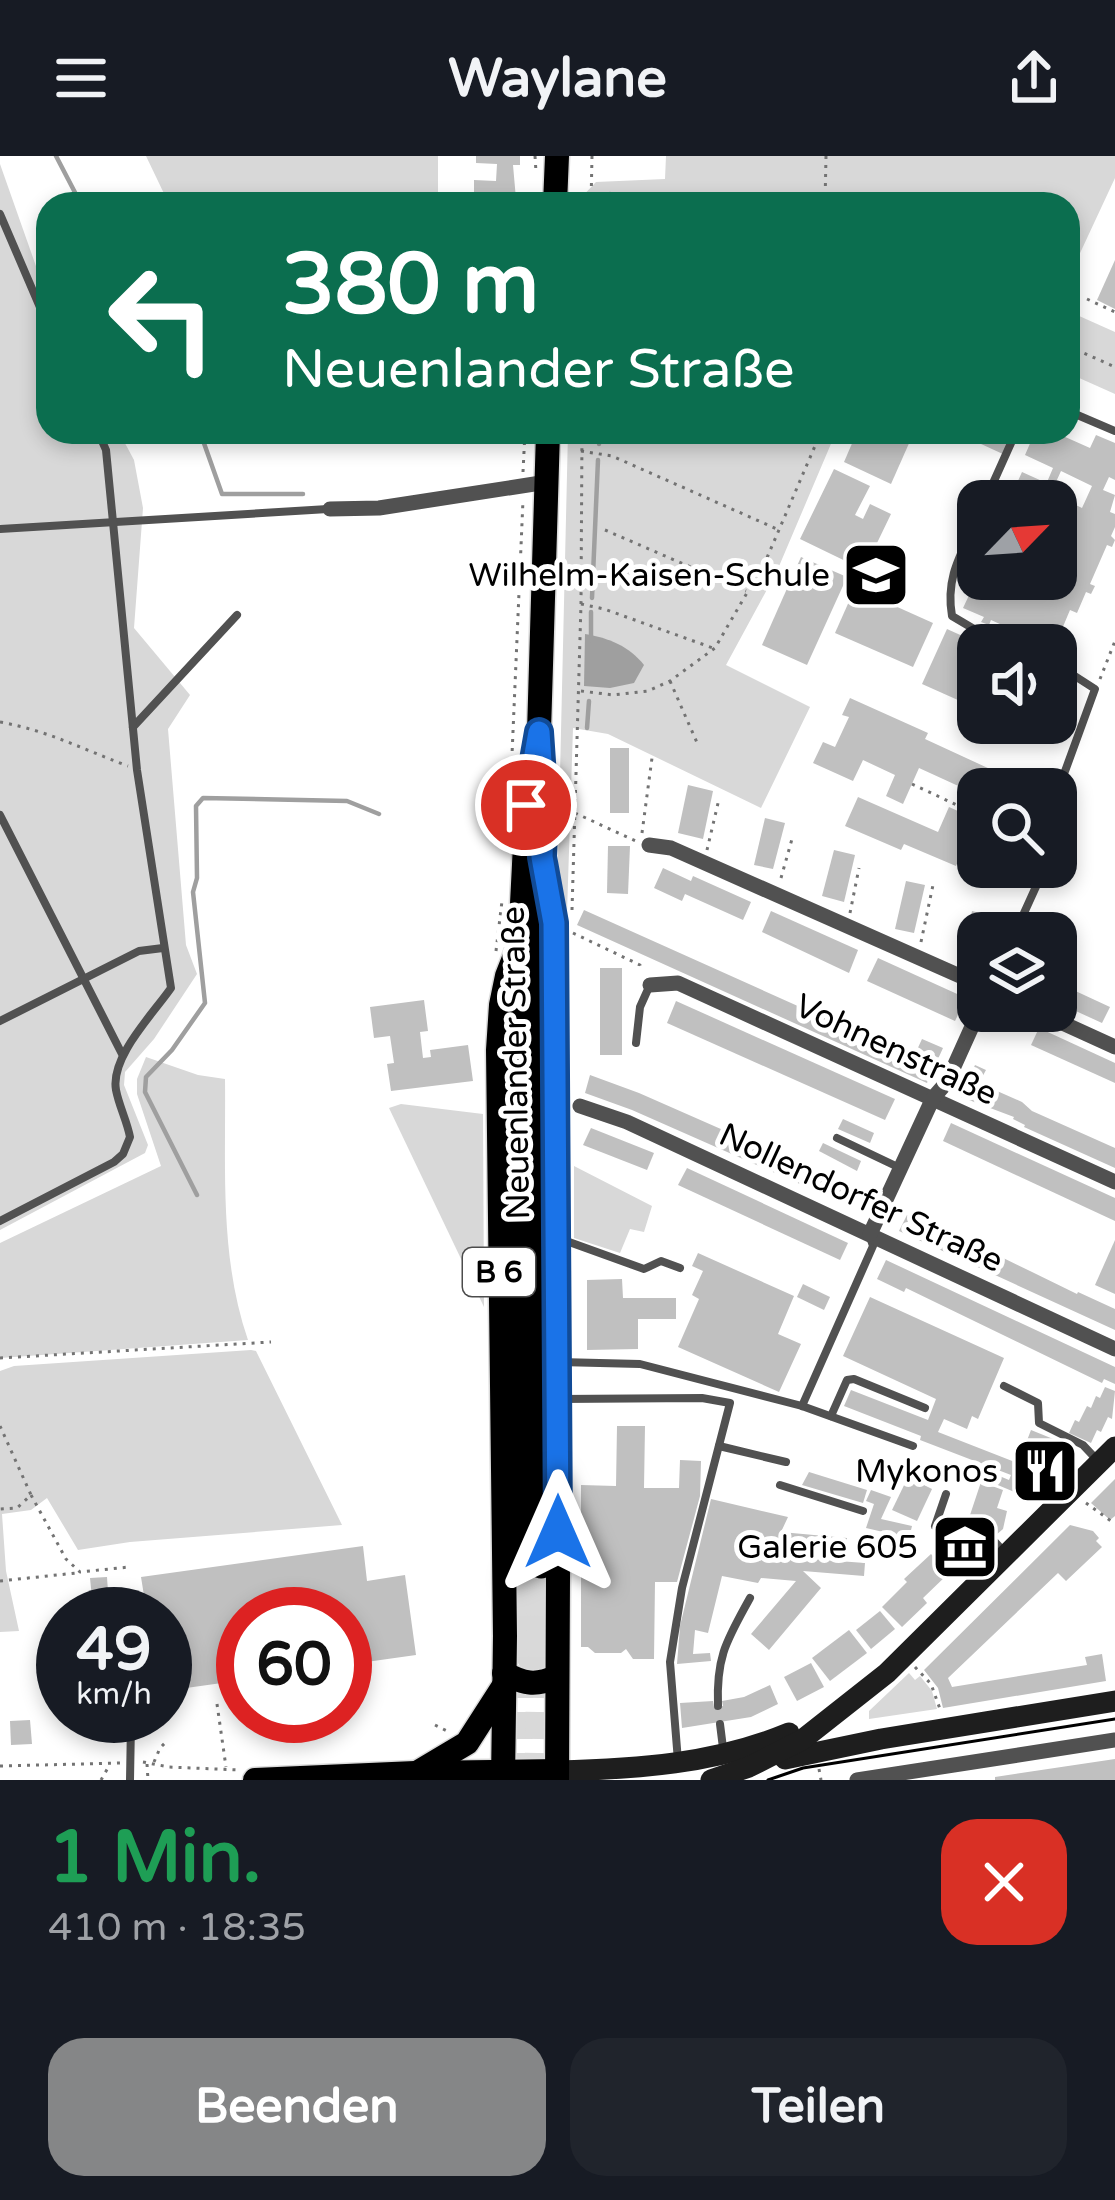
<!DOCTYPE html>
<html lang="de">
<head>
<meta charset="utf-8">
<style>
  :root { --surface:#171b24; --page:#20242c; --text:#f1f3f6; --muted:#9ea1a6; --accent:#858687 }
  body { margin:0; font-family:"Varela Round",sans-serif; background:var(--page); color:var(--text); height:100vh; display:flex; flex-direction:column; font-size:45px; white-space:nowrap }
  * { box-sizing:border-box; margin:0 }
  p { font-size:39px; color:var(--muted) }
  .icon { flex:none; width:66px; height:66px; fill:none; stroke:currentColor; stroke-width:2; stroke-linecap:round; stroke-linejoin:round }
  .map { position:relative; height:1624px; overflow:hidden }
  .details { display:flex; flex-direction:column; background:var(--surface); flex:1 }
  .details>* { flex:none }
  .hud { position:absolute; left:36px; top:36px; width:1044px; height:252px; border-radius:36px; box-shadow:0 6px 18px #0003; background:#0b6e4f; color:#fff; overflow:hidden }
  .needle { width:78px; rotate:65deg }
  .tools { position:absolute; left:957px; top:324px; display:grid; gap:24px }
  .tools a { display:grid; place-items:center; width:120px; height:120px; border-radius:24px; background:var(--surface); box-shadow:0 6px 18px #0003; font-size:60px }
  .speed { position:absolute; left:36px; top:1431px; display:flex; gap:24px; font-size:60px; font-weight:700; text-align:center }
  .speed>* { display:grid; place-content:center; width:156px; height:156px; border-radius:50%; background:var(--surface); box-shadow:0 6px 18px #0003; line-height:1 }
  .speed small { font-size:30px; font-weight:400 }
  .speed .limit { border:18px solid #d22; background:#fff; color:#111 }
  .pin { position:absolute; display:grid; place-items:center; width:102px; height:102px; color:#fff; margin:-51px; border:6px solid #fff; border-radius:50%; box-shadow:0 3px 12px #0007 }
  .me { position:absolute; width:132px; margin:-66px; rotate:0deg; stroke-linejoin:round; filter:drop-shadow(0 0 9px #0008) }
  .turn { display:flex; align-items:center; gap:42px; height:252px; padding:0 48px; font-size:54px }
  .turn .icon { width:156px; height:156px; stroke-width:2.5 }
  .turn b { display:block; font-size:84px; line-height:102px }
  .round { display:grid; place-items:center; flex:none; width:126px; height:126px; border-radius:36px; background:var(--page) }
  .summary { display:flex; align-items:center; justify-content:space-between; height:204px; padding:0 48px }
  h1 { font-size:72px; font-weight:700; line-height:90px; color:#1e9e55 }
  .primary-button { display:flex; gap:24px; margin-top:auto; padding:24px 48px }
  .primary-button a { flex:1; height:138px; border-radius:36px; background:var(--accent); color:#fff; font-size:48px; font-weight:700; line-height:138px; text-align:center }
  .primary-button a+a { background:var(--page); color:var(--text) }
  header { display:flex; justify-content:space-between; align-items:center; height:156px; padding:0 48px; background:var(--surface); font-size:54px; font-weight:700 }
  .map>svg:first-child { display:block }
</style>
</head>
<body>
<header><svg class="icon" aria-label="menu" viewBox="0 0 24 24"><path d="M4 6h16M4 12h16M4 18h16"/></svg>Waylane<svg class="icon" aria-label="share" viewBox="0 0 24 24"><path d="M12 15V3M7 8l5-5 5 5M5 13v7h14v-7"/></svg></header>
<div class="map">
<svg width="1115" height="1624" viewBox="0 0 1115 1624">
  <rect width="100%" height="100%" fill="#fff"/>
  <g fill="#d8d8d8">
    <polygon points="146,0 438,0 438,48 169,48"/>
    <polygon points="666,0 1115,0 1115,22 1068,123 1068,48 575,48 596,26 665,23"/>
    <polygon points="0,8 37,113 48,135 48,276 119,276 134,304 143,352 134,472 190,539 168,573 186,789 197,818 154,883 125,916 124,929 148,989 145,997 0,1074"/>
    <polygon points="1068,155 1115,176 1115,238 1068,217"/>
    <polygon points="568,276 836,276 777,415 726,509 810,551 761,652 608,578 573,572 567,757 557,747"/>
    <path d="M146,901L198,919L225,923C226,1010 219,1100 248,1184L0,1202V1087L161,1010L137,938V923Z"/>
    <polygon points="401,948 483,958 484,1151 389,952"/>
    <polygon points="574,1010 652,1050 644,1076 630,1073 620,1097 574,1082"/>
    <polygon points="251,1194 256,1195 342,1369 130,1386 78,1394 47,1342 31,1354 2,1358 6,1415 19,1475 0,1476 0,1215 14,1210"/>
    <polygon points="548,1411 548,1509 544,1515 522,1514 518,1507 518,1457 511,1412"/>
    <polygon points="909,1517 915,1524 920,1520 932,1535 937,1553 869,1563 869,1555"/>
  </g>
  <path fill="#9f9f9f" d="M585,478C609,482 629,490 644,509L634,527L610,532L584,530Z"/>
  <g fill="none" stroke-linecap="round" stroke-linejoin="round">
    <g stroke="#9f9f9f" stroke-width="4.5">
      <polyline points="56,0 81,48"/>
      <polyline points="609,48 610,38"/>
      <polyline points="200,276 222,338 303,338"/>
      <polyline points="599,288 600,276"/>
      <polyline points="592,442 598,304"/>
      <polyline points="591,484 591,456"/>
      <polyline points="587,572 589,545"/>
      <polyline points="197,1039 145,936 146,921 172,894 205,847 193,736 197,722 196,650 203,642 347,645 379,658"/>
    </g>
  </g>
  <g fill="#c0c0c0" fill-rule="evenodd">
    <polygon points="476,0 520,0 520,9 513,9 516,43 474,42 474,24 496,25 497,8 476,7"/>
    <polygon points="1115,104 1115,153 1097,144"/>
    <polygon points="857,276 914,276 891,328 844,306"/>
    <polygon points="955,276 1015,276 1005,299"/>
    <path d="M1035,276H1054L1090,292L1096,279L1115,287V324L1109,321L1103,334L1115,339L1110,356L1115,358V371L1111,380L1115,384L1112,391L1107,389L1090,428L1095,430L1091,438L1086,436L1077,457L1070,454L1062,473L1069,476L1060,495L1056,494V489L1029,487L1031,482L991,464L989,469L981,466L984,461L963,452L972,433L978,435L984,423H1036L1049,429L1052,423H1056V345H1039L1053,312L1025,299ZM1061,315L1092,330L1082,352L1051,337Z"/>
    <polygon points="834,313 870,330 855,359 863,363 870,348 891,358 864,414 800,383"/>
    <polygon points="1022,316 1042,325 1033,345 1011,345 1005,342 1009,334 1013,336"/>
    <polygon points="801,401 847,421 807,509 762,489"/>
    <polygon points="855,432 933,467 913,511 835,477"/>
    <polygon points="947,473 978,487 978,553 922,528"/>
    <polygon points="850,542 928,577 925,583 1003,619 1001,623 1014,629 1012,633 978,633 978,639 919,612 903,648 886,640 895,619 863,604 853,625 813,607 823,586 835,591 849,561 842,559"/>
    <rect x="610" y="592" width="19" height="65"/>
    <polygon points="688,629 713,635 703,683 678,677"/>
    <polygon points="858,641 938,676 949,651 976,663 956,710 904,688 901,694 845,670"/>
    <polygon points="765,662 785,667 773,713 754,709"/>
    <polygon points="608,690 630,690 628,738 607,737"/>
    <polygon points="834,694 855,699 844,746 822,740"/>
    <polygon points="663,712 691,725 693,720 751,746 743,764 685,738 682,745 654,732"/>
    <polygon points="906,725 925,729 914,777 895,773"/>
    <polygon points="584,754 907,899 903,908 909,911 922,883 943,892 927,927 577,769"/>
    <polygon points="771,755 858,794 849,817 762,776"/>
    <polygon points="972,755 992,760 989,777 978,777 978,806 962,803"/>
    <polygon points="878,802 966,842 955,865 867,825"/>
    <rect x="600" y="812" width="22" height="87"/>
    <polygon points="1056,826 1110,851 1102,867 1056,846"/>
    <polygon points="424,844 428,875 420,876 423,902 431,901 430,894 468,889 473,925 391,935 387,908 394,907 390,880 374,882 370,851"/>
    <polygon points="676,845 895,943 885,964 667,867"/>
    <polygon points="1039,872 1115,907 1115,927 1031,889"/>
    <polygon points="975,909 986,914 979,927 1022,946 1032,955 1115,992 1115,1012 1024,971 1025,969 1013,963 1014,961 961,941"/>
    <polygon points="590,919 639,937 850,1030 843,1047 632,954 585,937"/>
    <polygon points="843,963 874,977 870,987 838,973"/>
    <polygon points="951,967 1115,1042 1115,1065 943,985"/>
    <polygon points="591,972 654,997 647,1014 583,989"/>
    <polygon points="823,987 861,1005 857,1015 819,995"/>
    <polygon points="687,1012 848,1087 840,1104 678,1029"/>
    <polygon points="907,1059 983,1092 1077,1138 1078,1136 1115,1153 1115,1174 899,1075"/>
    <polygon points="1115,1084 1115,1138 1095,1129"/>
    <polygon points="698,1097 794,1140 778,1178 801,1188 779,1236 678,1191 699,1143 692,1139 703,1115 692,1110"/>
    <polygon points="886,1104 1115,1211 1115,1228 1104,1223 1102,1227 906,1132 904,1136 877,1123"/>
    <polygon points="622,1123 623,1142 676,1142 676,1163 638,1163 638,1193 587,1194 587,1124"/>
    <polygon points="803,1128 830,1141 824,1154 797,1141"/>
    <polygon points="870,1141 1004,1202 978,1263 972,1260 967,1273 944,1263 938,1276 1025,1310 1033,1290 1026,1287 1031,1274 1073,1291 1068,1304 1055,1298 1041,1332 1031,1328 1026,1341 993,1327 997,1319 1009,1324 1011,1319 920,1284 921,1280 844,1250 851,1234 928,1264 936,1243 843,1200"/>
    <polygon points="1105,1231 1115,1235 1112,1263 1108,1261 1101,1276 1097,1274 1091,1287 1069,1277 1075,1264 1079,1266 1087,1250 1091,1252 1096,1240 1100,1242"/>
    <polygon points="617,1270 645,1270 644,1332 679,1332 680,1304 701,1305 700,1340 677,1426 655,1426 654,1503 633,1503 626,1493 621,1497 595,1497 588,1491 581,1491 581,1329 616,1330"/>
    <polygon points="809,1316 867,1334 863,1347 802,1329"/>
    <polygon points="908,1321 932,1333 917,1365 892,1354"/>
    <polygon points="1115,1323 1115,1360 1110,1364 1091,1347"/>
    <polygon points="981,1326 1003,1334 997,1352 1007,1355 1003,1373 996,1379 966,1371"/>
    <polygon points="871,1334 891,1341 881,1363 912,1370 909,1382 866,1372 874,1348 866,1345"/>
    <polygon points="711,1343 788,1361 781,1376 847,1382 846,1393 776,1386 771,1400 865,1407 864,1420 803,1415 821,1432 769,1494 751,1478 796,1425 761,1422 758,1427 722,1420 708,1477 695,1474 693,1498 710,1497 711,1505 677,1508 680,1470"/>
    <polygon points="1070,1369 1093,1375 1099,1382 1096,1385 1102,1391 1066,1425 1058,1417 948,1522 952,1531 1087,1509 1085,1501 1102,1498 1106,1525 943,1552 938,1532 924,1514"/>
    <polygon points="939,1381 971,1387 969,1395 965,1395 963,1403 936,1397"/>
    <polygon points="363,1390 367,1425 405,1419 416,1499 345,1509 345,1458 243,1458 243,1524 165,1535 165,1458 147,1458 141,1421"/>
    <polygon points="931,1398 949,1417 923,1442 927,1447 902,1471 882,1451 907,1426 904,1423"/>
    <polygon points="107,1421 109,1451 93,1452 90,1422"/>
    <polygon points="880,1455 895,1473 871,1493 856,1474"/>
    <polygon points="849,1474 867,1497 830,1525 812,1502"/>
    <polygon points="811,1507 824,1531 797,1545 784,1521"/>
    <polygon points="770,1529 778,1548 751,1561 682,1572 680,1547 713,1545 714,1551 723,1550 722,1545 744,1541"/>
    <polygon points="30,1564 32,1588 11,1589 10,1565"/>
    <polygon points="1115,1603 1115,1624 995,1624 995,1621"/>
  </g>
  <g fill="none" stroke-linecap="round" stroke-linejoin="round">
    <g stroke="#d9d9d9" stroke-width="27" stroke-dasharray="27 14" stroke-linecap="butt">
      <polyline points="519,1624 520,1411"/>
      <polyline points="538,1624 541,1409"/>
    </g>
    <defs>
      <g id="primary">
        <polyline points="555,48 557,0"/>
        <polyline points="548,276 539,576 544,650 542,701 554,767 558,1421 557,1624"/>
        <path d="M504,1517C523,1528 536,1530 556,1521"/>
        <polyline points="420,1615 467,1587 503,1531"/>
        <polyline points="255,1624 415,1617 557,1615"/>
        <polyline points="503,1624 505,1480 498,894 501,849 507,820 520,787 527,649 532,620"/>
      </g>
      <g id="highway">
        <polyline points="520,787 515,883 520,1411"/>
        <polyline points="541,1409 535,1017 536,879 542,701"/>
      </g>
    </defs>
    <use href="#primary" stroke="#dbdbdb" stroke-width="27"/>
    <use href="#highway" stroke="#dbdbdb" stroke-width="30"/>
    <g stroke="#737373" stroke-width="3" stroke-dasharray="3 6" stroke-linecap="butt">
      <polyline points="535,0 536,16"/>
      <polyline points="591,48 592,0"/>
      <polyline points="825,48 826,0"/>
      <polyline points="1087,143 1115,156"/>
      <polyline points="1068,190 1115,211"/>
      <polyline points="581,295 612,300 777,373"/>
      <polyline points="523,316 525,276"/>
      <polyline points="605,374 746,435"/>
      <polyline points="581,448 604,453 713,492"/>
      <polyline points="1100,523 1115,485"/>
      <polyline points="670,525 698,589"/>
      <polyline points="581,535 613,539 648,535 670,525 715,492 766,404 821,276"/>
      <polyline points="1056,551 1066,531"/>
      <path d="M0,566C49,575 82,593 128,610"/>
      <polyline points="1048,567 1045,572 1066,581"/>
      <polyline points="511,622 523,344"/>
      <polyline points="912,628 978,659"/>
      <polyline points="575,657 636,685"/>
      <polyline points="642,677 652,602"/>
      <polyline points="707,694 719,643"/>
      <polyline points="781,722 792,683"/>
      <polyline points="572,754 581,448 582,276"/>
      <polyline points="850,757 859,712"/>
      <polyline points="573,777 640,809 642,814"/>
      <polyline points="921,786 933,729"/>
      <polyline points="496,795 502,745"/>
      <polyline points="0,1202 271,1186"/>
      <polyline points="0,1270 31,1339 17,1352 0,1353"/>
      <polyline points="31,1339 66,1403 80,1416 129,1411"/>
      <polyline points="1086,1347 1115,1368"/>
      <polyline points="0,1425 76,1417"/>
      <polyline points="915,1511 931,1528 940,1553"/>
      <polyline points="217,1548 226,1611"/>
      <polyline points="435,1569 449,1576"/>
      <polyline points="143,1606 169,1611 241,1614"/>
      <polyline points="154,1606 160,1592 165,1587"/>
      <polyline points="147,1608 148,1624"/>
      <polyline points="0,1610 121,1607"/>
      <polyline points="819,1613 821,1624"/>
      <polyline points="101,1624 109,1610"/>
    </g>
    <g stroke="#515151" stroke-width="8">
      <polyline points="0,58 48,170"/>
      <polyline points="1068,255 1115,275"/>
      <polyline points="985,345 1016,276"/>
      <path d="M978,361C962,397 945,420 952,460L1001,489"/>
      <polyline points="0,373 328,353"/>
      <polyline points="1056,512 1067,515 1095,533 1064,618 1056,647"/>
      <polyline points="133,571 237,459"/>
      <polyline points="0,659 122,898"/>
      <polyline points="1019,768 1039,724 1042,711"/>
      <polyline points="0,865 139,795 163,792"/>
      <polyline points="636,887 640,851 649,831"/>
      <polyline points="837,982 900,1012"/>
      <path d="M0,1065L114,1006L123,998L130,981C127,965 119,950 116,934C110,901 153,858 171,832L137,614L106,294L98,276"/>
      <polyline points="558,1082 644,1113 661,1105 680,1112"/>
      <polyline points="559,1206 640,1208 802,1250 913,1290"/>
      <polyline points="1004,1230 1038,1247 1039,1267 1083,1289 1098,1305"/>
      <polyline points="559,1243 702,1242 730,1247 682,1432 670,1506 678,1605"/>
      <polyline points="802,1250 873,1090 870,1081"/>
      <polyline points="831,1260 847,1224 854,1223 925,1252"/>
      <polyline points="719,1290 786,1306"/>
      <polyline points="780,1329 863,1355"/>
      <polyline points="946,1338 935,1370 995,1386 1005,1397"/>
      <path d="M718,1550C716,1500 727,1484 750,1442"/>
      <polyline points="720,1568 723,1592"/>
      <polyline points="130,1624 131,1567"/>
    </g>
    <g stroke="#515151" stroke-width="15">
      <polyline points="330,353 379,352 547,326"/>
      <polyline points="649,689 671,692 978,828"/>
      <polyline points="1015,777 1019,768"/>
      <polyline points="650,829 678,827 1115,1026"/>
      <polyline points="1036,855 1115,891"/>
      <polyline points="580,950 627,966 1115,1193"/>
      <polyline points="870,1078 933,942 947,926 979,855"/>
      <polyline points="857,1624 1115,1584"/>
    </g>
    <g stroke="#1e1e1e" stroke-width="21">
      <polyline points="785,1603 881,1583 1115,1545"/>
      <path d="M557,1615C637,1613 714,1608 789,1577"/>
      <polyline points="711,1624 749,1611 802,1584 887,1517 1115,1291"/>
    </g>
    <use href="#primary" stroke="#000" stroke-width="24"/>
    <use href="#highway" stroke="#000" stroke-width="27"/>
    <polyline stroke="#000" stroke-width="3" points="768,1624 803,1612 1115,1563"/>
  </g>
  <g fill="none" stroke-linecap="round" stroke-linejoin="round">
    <defs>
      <polyline id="route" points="526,649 539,576 544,650 542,701 554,767 558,1376"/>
    </defs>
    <use href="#route" stroke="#114b97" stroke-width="30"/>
    <use href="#route" stroke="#1a73e8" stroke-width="21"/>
  </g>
  <defs>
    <symbol id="school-square" viewBox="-11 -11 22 22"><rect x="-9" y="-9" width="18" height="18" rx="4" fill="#000" stroke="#fff"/><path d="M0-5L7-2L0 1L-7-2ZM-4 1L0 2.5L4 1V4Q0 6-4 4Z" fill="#fff"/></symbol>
    <symbol id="restaurant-square" viewBox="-11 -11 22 22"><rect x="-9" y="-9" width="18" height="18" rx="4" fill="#000" stroke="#fff"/><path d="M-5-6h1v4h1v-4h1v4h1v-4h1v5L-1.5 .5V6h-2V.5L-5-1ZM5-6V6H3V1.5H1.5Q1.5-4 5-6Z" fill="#fff"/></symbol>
    <symbol id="museum-square" viewBox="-11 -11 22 22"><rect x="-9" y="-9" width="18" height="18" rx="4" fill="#000" stroke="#fff"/><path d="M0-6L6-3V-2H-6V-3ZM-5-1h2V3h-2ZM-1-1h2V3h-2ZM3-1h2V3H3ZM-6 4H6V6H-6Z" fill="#fff"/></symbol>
  </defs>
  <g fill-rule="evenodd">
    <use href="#school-square" x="838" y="381" width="76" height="76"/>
    <use href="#restaurant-square" x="1007" y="1277" width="76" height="76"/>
    <use href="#museum-square" x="927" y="1353" width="76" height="76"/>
  </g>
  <g text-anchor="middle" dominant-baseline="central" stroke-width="10" stroke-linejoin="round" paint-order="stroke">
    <rect fill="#fff" stroke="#4c4c4c" stroke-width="3" x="463" y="1092" width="72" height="48" rx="9"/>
    <g font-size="30" font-weight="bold" fill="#000">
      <text x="499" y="1116">B 6</text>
    </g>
    <g font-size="33" fill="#000" stroke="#fff" text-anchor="end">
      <text x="830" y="419">Wilhelm-Kaisen-Schule</text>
      <text x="998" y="1315">Mykonos</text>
      <text x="918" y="1391">Galerie 605</text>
    </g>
    <g font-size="33" fill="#000" stroke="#fff">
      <text transform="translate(896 894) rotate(25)">Vohnenstraße</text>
      <text transform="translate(516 907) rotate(-91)">Neuenlander Straße</text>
      <text transform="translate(861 1042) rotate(25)">Nollendorfer Straße</text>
    </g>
  </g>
</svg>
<div class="tools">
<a><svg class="needle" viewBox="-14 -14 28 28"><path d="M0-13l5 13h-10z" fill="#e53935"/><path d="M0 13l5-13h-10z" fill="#9ea1a6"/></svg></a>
<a><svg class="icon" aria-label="sound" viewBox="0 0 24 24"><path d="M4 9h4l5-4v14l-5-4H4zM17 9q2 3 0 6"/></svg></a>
<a><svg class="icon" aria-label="search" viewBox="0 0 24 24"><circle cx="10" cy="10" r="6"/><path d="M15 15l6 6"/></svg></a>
<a><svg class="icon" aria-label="layers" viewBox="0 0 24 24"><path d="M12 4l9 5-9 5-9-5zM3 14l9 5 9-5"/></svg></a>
</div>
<div class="speed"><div>49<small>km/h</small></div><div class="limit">60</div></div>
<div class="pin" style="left:526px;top:649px;background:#d93025"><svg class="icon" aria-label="arrive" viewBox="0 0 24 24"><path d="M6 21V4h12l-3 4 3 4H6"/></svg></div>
<svg class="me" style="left:558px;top:1376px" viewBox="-20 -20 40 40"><path d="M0-17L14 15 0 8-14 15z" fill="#1a73e8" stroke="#fff" stroke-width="4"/></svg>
<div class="hud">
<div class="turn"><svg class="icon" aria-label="left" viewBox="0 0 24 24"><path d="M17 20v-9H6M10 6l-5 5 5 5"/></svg><div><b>380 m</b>Neuenlander Straße</div></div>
</div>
</div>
<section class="details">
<div class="summary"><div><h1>1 Min.</h1><p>410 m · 18:35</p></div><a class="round" style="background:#d93025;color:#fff"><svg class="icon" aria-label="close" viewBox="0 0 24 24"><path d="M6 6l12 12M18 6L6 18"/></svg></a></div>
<div class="primary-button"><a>Beenden</a><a>Teilen</a></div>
</section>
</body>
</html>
